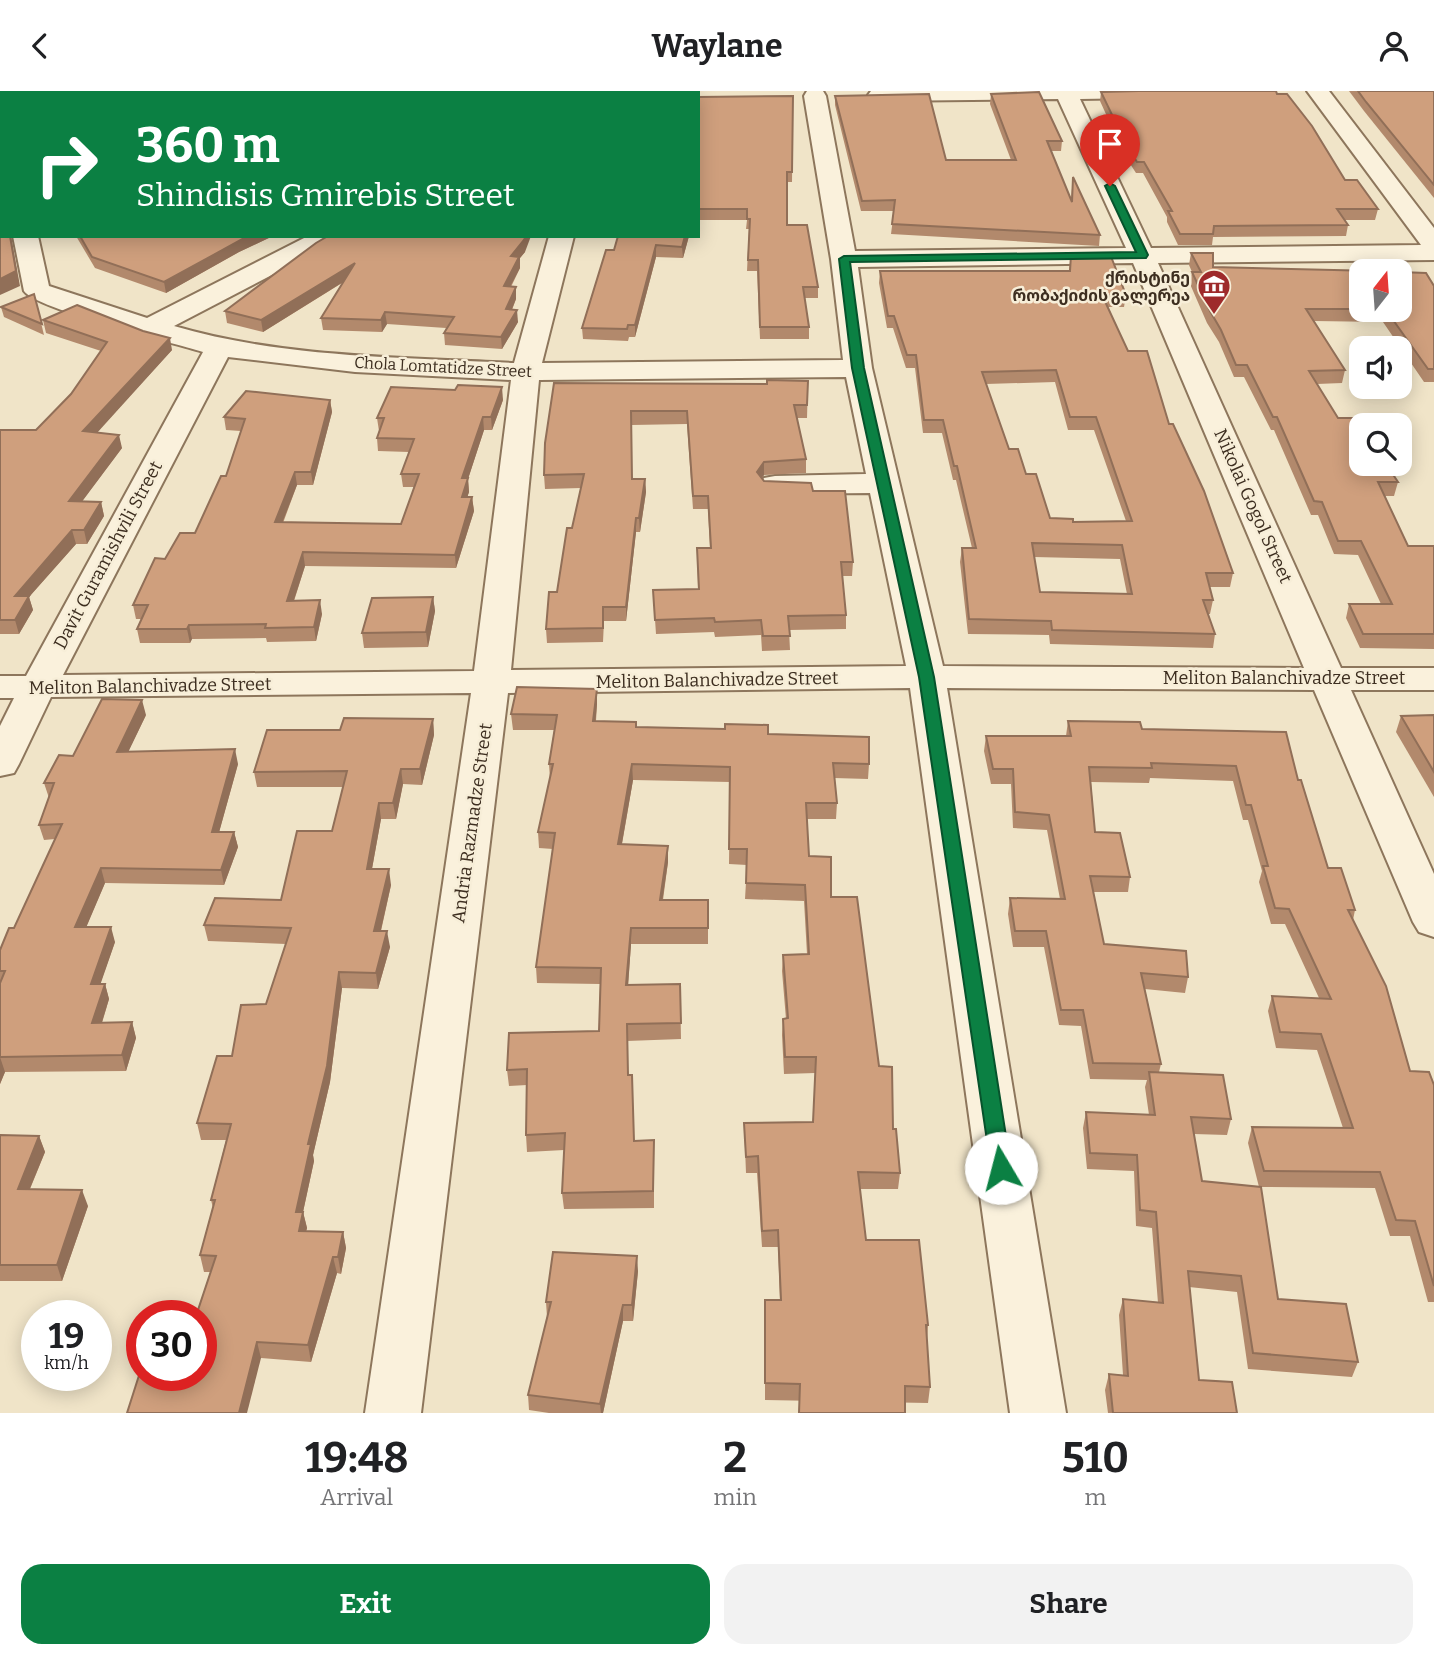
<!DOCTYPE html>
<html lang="en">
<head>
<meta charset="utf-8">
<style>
  :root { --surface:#fff; --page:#f2f2f2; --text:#202124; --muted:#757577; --accent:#0b8043 }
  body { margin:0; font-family:Bitter,"Noto Sans Georgian",serif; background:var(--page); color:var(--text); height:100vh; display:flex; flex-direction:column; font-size:26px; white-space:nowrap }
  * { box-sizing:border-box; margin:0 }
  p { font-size:23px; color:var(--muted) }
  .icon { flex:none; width:38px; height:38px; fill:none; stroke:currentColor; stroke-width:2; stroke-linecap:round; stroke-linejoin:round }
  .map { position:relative; height:1322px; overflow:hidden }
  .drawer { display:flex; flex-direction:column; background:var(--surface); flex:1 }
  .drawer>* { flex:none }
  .banner { position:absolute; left:0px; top:0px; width:700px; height:147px; box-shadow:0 4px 18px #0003; background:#0b8043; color:#fff; overflow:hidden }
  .needle { width:46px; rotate:17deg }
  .buttons { position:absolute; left:1349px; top:168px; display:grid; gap:14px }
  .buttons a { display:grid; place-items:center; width:63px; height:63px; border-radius:14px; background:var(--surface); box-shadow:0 4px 18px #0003; font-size:35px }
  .speed { position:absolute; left:21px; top:1209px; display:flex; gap:14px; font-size:35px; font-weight:700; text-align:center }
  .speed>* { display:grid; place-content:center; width:91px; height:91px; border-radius:50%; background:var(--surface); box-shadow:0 4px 18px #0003; line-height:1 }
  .speed small { font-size:18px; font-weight:400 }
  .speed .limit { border:10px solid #d22; background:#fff; color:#111 }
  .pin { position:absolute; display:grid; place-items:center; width:60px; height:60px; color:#fff; margin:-72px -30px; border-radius:50% 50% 50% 0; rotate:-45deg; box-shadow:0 0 7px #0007 }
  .pin .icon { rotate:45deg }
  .me { position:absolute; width:77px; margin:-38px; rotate:352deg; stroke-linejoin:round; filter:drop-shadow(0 0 5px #0008) }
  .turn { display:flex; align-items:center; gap:24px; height:147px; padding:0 21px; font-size:32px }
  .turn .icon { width:91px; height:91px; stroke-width:2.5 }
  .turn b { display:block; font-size:49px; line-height:60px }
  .eta { display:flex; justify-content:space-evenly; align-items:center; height:119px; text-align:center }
  .eta b { font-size:42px; font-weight:700; line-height:49px }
  .primary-button { display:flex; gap:14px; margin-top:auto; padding:14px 21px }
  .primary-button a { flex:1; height:80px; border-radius:21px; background:var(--accent); color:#fff; font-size:28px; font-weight:700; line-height:80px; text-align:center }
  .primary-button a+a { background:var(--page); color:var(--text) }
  header { display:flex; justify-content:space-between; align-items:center; height:91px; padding:0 21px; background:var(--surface); font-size:32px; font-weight:700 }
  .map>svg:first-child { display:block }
</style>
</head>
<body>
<header><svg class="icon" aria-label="back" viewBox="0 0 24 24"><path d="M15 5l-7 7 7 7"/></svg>Waylane<svg class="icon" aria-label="person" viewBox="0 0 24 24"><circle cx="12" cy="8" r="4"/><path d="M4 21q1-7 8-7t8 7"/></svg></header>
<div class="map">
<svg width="1434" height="1322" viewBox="0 0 1434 1322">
  <rect width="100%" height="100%" fill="#f0e4c8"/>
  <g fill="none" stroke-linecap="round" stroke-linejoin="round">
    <defs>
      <g id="minor">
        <polygon points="131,0 156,0 130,2"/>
        <polygon points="353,0 379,0 352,2"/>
        <polygon points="385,0 413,0 414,2 387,2"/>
        <path d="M807,0H823L826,5L855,160L1126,157L1058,8L879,10L871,9L868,4L871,0H1217L1214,5L1206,6L1080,8L1151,157L1421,154L1307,0H1329L1434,137V169L1158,172L1341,577H1434V599H1351L1434,783V846L1419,841L1413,831L1314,599L947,597L1066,1322H1010L910,597L508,602L421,1322H365L471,602L51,606L19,673L14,682L0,685V635L14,607H0V585H26L203,261C174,252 36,218 24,200L13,145H38L49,195L147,227L308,145H340L337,150L174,235C283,267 401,266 514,272L549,145H574L542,272L843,269L831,168L804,5ZM1133,172L1304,577L943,575L872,277L858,176ZM228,266L355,281L511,289L474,580L63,584ZM846,286L866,383L775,385L764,387L759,394L764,401L775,403L870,402L906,575L511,579L539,289Z"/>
      </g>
    </defs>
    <use href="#minor" stroke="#8d765c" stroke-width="4"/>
    <use href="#minor" fill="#faf1dc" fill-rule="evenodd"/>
    <defs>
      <polyline id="rail" points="242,2 247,0"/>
    </defs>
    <use href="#rail" stroke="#3d2e20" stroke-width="5"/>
    <use href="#rail" stroke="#f7eed8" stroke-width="3.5" stroke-dasharray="10" stroke-linecap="butt"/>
  </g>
  <g fill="#b2896c" fill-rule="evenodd">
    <polygon points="1349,0 1434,0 1434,107 1364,20"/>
    <polygon points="1101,1 1277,3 1345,89 1378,118 1375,129 1344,129 1348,134 1346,145 1213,146 1212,154 1178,154 1167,131 1167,126 1143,82 1136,82 1125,65 1100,10"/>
    <polygon points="991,3 1062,50 1061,60 1051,60 1071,108 1073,86 1100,144 1099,155 891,143 894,120 861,120 835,14 835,5 946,69 1011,69 990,13"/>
    <polygon points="793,5 792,91 787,91 787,134 818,196 818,207 805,207 809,236 809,248 760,248 757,180 747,180 749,138 746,138 747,129 698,129 698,6"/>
    <polygon points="76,145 273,145 239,161 166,202 95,177"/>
    <polygon points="618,145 689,145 683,167 656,166 635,246 629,246 628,250 583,248 582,237 614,159"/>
    <polygon points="316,152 525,161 520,167 520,177 511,196 516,196 516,208 512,219 518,231 502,258 445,254 444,242 446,237 387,233 382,241 323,239 321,227 342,192 263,241 227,232 225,220"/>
    <polygon points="1191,162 1213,176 1434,195 1434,291 1424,291 1383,231 1314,230 1345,279 1342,292 1317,293 1338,327 1398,391 1394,405 1385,405 1408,455 1434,455 1434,558 1360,557 1346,527 1349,513 1381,513 1358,464 1334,463 1318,424 1311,424 1274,339 1271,339 1244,286 1234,286 1219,251 1207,232 1190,193 1192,181 1189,174"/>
    <path d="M1071,164L1126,204L1124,216H1108L1128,260L1169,333L1233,482L1230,496H1209L1213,509L1210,523H1208L1215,543L1213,557L1050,553L1049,544L968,543L960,471L962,457H972L956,389H953L942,342H923L915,277H906L893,237H887L879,192L880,180H1069ZM1055,291L1068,339H1094L1126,430L1073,431L1050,427L1026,383L1009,358L986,293ZM1034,466L1120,468L1127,503L1040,501Z"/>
    <polygon points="34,203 44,244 4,226 1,216"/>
    <polygon points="43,229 172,259 97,341 122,357 82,410 101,411 104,425 87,453 76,453 29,506 33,519 19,543 0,543 0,339 36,339 71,303 101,260 46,242"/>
    <polygon points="808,290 807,327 797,327 806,368 806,382 764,384 762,387 764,390 813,400 853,471 852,485 842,485 846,524 846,538 789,539 790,559 762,560 761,544 715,546 714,541 656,543 653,499 698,498 697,457 710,457 708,418 693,418 687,333 632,334 632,388 645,388 646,401 640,441 636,441 626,530 604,530 603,551 547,552 546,538 557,501 581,397 545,398 544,384 554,292 767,293"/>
    <polygon points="330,309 332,321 313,394 297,394 283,432 401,433 414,396 403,396 401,383 409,361 378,360 377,347 379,340 377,327 503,309 492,339 484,339 468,388 469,401 467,406 472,406 474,420 456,477 305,475 294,510 322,523 316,550 267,551 266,547 192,548 190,552 140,552 137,538 141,528 136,528 133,514 195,442 226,385 241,340 226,339 224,326"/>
    <polygon points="433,506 435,520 428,556 364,557 362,542"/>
    <polygon points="597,613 596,630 636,636 768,643 869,673 868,688 834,687 837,712 836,728 807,728 809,765 831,806 879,975 893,1038 900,1082 898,1098 860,1098 866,1149 928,1234 927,1248 930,1296 928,1312 765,1309 765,1225 780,1209 778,1156 762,1156 757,1082 746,1082 744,1032 813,1031 815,982 784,983 782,944 783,928 786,928 782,880 783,864 807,863 804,810 745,808 747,774 729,773 730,691 633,689 622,753 668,771 663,809 708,809 708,853 631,853 628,894 680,893 681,948 627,950 628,984 634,1050 654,1066 654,1117 564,1118 562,1102 564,1059 527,1061 526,1044 527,994 509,995 507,979 599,940 600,893 537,892 536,876 553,758 539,757 538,741 550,688 549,673 554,639 513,639 511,623"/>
    <polygon points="146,624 128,661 238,673 219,741 234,741 238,756 224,794 105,792 86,836 115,851 100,893 105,893 109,908 102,932 132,931 136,947 126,980 5,981 0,993 0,859 14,837 55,748 44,749 39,734 49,707 44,692 73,665"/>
    <polygon points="1434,624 1434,706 1396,641 1401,625"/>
    <polygon points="433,628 434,644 422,694 403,693 396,728 381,728 372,778 391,794 381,840 390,856 378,898 342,897 330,991 313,1064 314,1070 303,1121 307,1137 306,1140 343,1141 346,1157 341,1183 337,1182 311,1271 261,1267 201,1284 211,1181 204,1181 200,1164 213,1117 211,1109 226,1049 201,1049 197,1032 232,965 266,913 286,853 208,850 204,834 281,809 332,740 343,696 257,696 254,681 340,639"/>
    <path d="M1068,630L1142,638L1298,689L1328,777L1355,819L1353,829L1410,980L1434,994V1211H1428L1410,1145H1390L1375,1097L1261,1096L1278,1208L1358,1271L1352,1286L1248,1278L1237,1201L1189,1196L1199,1289L1237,1322H1108L1105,1299L1109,1283L1123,1284L1119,1224L1123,1208L1158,1212L1152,1137L1136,1135L1134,1080L1087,1078L1083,1037L1086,1021L1149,1024L1145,996L1147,989L1090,988L1081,935L1059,934L1044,856H1013L1008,823L1010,807L1060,808L1047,739L1013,737L1011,693H991L984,660L986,645H1066ZM1150,687L1233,690L1243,729H1248L1262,780L1259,791L1271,833H1285L1319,907L1272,905L1268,920L1276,957L1317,959L1343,1037L1252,1036L1248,1052L1259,1096L1202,1090L1194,1043L1227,1044L1231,1028L1159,981L1161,973L1145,898L1185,902L1188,886L1104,853L1093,801H1128L1130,786L1095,741L1091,691L1149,692Z"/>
    <polygon points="0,1044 39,1045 45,1061 30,1098 88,1115 62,1190 0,1190"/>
    <polygon points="638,1180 633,1230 623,1230 603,1322 549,1322 529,1319 528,1304 547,1226 546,1211"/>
  </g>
  <g fill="#916f58">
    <polygon points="525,0 541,0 539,2 522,2"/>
    <polygon points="10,145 11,145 20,195 0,204 0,188"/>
    <polygon points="248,145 273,145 239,161 166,202 164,191"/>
    <polygon points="526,145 531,145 525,161 520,167 520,177 504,207 504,195 511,165"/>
    <polygon points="685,145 689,145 683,167 682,156"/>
    <polygon points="656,154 656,166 635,246 635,234"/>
    <polygon points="355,172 356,183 263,241 261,229"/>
    <polygon points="516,196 516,208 507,230 506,218"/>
    <polygon points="517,219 518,231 502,258 501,246"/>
    <polygon points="385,221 387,233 382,241 381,229"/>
    <polygon points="170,247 172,259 87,353 83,340"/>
    <polygon points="502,296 503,309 492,339 491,326"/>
    <polygon points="330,309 332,321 313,394 311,381"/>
    <polygon points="483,326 484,339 468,388 469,401 463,419 462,406 462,387"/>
    <polygon points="119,344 122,357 72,424 69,410"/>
    <polygon points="764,371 764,384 756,394 757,381"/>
    <polygon points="295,381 297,394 277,445 275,431"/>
    <polygon points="645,388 646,401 640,441 639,427"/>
    <polygon points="472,406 474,420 456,477 455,464"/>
    <polygon points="101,411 104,425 87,453 84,439"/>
    <polygon points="636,427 636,441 626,530 626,516"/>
    <polygon points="72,439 76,453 29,506 33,519 19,543 15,529 15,505"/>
    <polygon points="303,461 305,475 289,524 287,510"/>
    <polygon points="433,506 435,520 428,556 426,541"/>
    <polygon points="320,509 322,523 316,550 314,536"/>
    <polygon points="189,534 192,548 190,552 187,538"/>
    <polygon points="597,598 597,613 594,645 593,630"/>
    <polygon points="142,609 146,624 121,676 117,661"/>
    <polygon points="433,628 434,644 422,694 420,678"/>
    <polygon points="235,658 238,673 215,756 212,741"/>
    <polygon points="632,673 633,689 619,769 618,753"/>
    <polygon points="401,678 403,693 396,728 393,712"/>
    <polygon points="379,712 381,728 369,794 367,778"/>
    <polygon points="234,741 238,756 224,794 221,779"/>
    <polygon points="668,755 668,771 660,825 660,809"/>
    <polygon points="101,777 105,792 80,851 75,836"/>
    <polygon points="389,778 391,794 377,856 374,840"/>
    <polygon points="111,836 115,851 95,909 91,893"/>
    <polygon points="631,837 631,853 627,910 626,894"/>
    <polygon points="387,840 390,856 378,898 376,882"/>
    <polygon points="339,881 342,897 330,991 313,1064 314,1070 303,1121 307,1137 302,1157 299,1140 296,1121"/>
    <polygon points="105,893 109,908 97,947 92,932"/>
    <polygon points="132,931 136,947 126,980 122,964"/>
    <polygon points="0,966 5,981 0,993"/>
    <polygon points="39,1045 45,1061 23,1114 18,1098"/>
    <polygon points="82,1099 88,1115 62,1190 57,1174"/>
    <polygon points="343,1141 346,1157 341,1183 338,1166"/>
    <polygon points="637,1165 638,1180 633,1230 632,1214"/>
    <polygon points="333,1166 337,1182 311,1271 308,1254"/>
    <polygon points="623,1214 623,1230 603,1322 601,1322 600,1313"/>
    <polygon points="257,1251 261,1267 247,1322 239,1322"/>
  </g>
  <g fill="#cf9f7d" stroke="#916f58" stroke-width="2" fill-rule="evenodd">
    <polygon points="417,0 525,0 522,2 414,2"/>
    <rect x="617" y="0" width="80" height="2"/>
    <polygon points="1139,0 1276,0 1277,3 1287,3 1312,35 1345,89 1357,89 1378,118 1337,118 1348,134 1214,135 1213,143 1180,143 1168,120 1172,120 1144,71 1137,71 1127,55 1101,1"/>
    <polygon points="1358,0 1434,0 1434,94 1366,11"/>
    <polygon points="1039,1 1062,50 1047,50 1072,111 1073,86 1100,144 892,133 895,109 862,110 835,5 929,3 946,69 1016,69 991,3"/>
    <polygon points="793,5 792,81 787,81 787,134 807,134 818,196 803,196 809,236 760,236 758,169 748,169 750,128 747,128 747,118 698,118 698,6"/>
    <polygon points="0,117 2,118 2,145 10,145 16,180 0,188"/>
    <polygon points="80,145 248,145 164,191 92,166"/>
    <polygon points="328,145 526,145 524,149 511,165 519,166 504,195 516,196 506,218 517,219 501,246 444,242 454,226 385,221 381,229 321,227 355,172 261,229 225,220 316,152"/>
    <polygon points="618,145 685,145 682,156 656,154 635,234 628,234 627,238 582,237 606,159 614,159"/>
    <polygon points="1191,162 1213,162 1213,176 1376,180 1362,180 1362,218 1306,218 1345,279 1309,280 1338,327 1356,327 1362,336 1362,373 1386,373 1398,391 1378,391 1408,455 1434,455 1434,543 1363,543 1349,513 1392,513 1361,450 1338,450 1322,411 1314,410 1277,326 1273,326 1247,274 1236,274 1221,239 1210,220 1192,181 1201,181"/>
    <path d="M1110,163L1126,204H1102L1128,260H1147L1169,333H1173L1204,400L1233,482H1206L1213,509H1203L1215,543L1052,539L1051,530L969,528L962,457H976L957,375H954L943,329H924L916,264H907L894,225H888L880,180H1070L1071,164ZM1056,279L1070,326H1096L1132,430L1073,431V428L1050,427L1036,383H1026L1018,358H1009L982,281ZM1032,452L1122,454L1132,503L1040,501Z"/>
    <polygon points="1400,181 1426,182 1434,195 1434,278 1428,278 1386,219 1400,219"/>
    <polygon points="34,203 42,233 1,216"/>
    <polygon points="77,214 143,240 170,247 83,340 119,344 69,410 101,411 84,439 72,439 15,505 29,505 15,529 0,529 0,339 36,339 71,303 107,251 43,229"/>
    <polygon points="767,289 808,290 807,314 794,314 806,368 764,371 757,381 764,390 811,392 813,400 845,400 853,471 841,471 846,524 788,525 790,545 763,545 761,529 715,531 714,527 655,529 653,499 699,498 697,457 711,457 708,405 693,405 687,320 631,320 632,388 645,388 639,427 636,427 626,516 603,516 603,537 546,538 549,501 557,501 567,437 572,437 584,383 544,384 545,352 554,292 767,293"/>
    <polygon points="458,294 502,296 491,326 483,326 462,387 468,387 462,406 472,406 455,464 303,461 287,510 320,509 314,536 265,537 266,533 189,534 187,538 137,538 148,514 133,514 155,467 165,468 180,442 195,442 221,385 226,385 245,328 224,326 246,300 330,309 311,381 295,381 275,431 401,433 419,383 401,383 414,348 377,347 384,327 377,327 391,296 455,299"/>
    <polygon points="433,506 426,541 362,542 372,507"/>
    <polygon points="517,596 597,598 593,630 636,631 636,636 725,638 725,633 768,634 768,643 869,646 869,673 833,672 837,712 806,712 809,765 831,766 831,806 857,806 879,975 892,976 893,1038 896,1038 900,1082 858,1081 866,1149 919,1149 928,1234 926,1234 930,1296 905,1295 905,1322 799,1322 800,1293 765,1292 765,1209 781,1209 778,1139 762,1140 758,1065 746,1066 744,1032 813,1031 816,966 785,966 783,928 788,927 783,864 809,863 805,794 746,792 747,758 729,758 730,676 632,673 618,753 668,755 660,809 708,809 708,837 631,837 626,894 680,893 681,932 627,933 628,984 632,984 634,1050 654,1049 653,1100 562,1102 565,1042 526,1044 527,978 507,979 509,942 599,940 601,877 536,876 555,742 538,741 553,673 549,673 557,624 511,623"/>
    <polygon points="102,608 142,609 117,661 235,658 212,741 234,741 221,779 101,777 75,836 111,836 91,893 105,893 92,932 132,931 122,964 0,966 0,892 5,880 0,880 0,859 9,837 14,837 62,733 39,734 54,692 44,692 59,664 73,665"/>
    <polygon points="1434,624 1434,681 1401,625"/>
    <polygon points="344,627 433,628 420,678 401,678 393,712 379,712 367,778 389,778 374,840 387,840 376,882 339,881 327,975 308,1053 311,1053 296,1121 303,1121 299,1140 343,1141 338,1166 333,1166 308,1254 257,1251 239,1322 127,1322 142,1275 142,1284 201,1284 201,1225 196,1225 216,1165 200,1164 215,1109 211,1109 231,1033 197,1032 217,965 232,965 241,914 266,913 291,837 204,834 215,807 281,809 297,740 332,740 347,680 254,681 267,639 340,639"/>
    <polygon points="1068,630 1140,631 1142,638 1286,641 1298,689 1301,689 1328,777 1341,777 1355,819 1348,819 1386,895 1410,980 1429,981 1434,994 1434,1195 1415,1130 1396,1129 1380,1081 1264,1080 1252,1036 1353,1037 1321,943 1280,941 1272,905 1331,908 1289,818 1275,817 1263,775 1268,775 1251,714 1246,714 1236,675 1151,672 1152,677 1089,676 1095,741 1120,742 1130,786 1090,785 1104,853 1186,860 1188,886 1141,882 1161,973 1093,972 1083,919 1061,919 1046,840 1015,840 1010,807 1065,808 1049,724 1015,721 1013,678 993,678 986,645 1071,645"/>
    <polygon points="1149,981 1223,984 1231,1028 1191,1026 1202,1090 1261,1096 1278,1208 1346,1213 1358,1271 1253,1262 1241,1185 1188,1180 1199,1289 1232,1291 1237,1322 1113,1322 1109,1283 1128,1285 1123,1208 1163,1212 1156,1121 1140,1119 1137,1064 1090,1062 1086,1021 1155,1024"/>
    <polygon points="0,1044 39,1045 18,1098 82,1099 57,1174 0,1174"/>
    <polygon points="553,1161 637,1165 632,1214 623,1214 600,1313 528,1304 551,1211 546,1211"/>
  </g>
  <polygon fill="#0b8043" stroke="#07532c" stroke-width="2" points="1110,92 1115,95 1148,164 1146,167 850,171 864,277 934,586 1011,1077 1008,1082 1001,1085 994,1082 991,1077 919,586 852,277 839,168 844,165 1136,161 1105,95"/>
  <defs>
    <symbol id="museum-pin" viewBox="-11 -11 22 30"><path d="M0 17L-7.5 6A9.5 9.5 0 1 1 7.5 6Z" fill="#9e2a2b" stroke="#f7eed8"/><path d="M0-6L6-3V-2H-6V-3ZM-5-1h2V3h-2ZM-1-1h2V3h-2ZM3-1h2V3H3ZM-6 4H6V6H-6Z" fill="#fff"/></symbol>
  </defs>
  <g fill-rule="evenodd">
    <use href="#museum-pin" x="1195" y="176" width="38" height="52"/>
  </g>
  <g text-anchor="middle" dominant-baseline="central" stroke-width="5" stroke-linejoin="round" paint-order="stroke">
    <g font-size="16" font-weight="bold" fill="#3d2e20" stroke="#f7eed8" text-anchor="end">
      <text x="1190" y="186">ქრისტინე<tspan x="1190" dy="18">რობაქიძის გალერეა</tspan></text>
    </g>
    <g font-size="16" fill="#3d2e20" stroke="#f7eed8">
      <text transform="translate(443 276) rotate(3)">Chola Lomtatidze Street</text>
    </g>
    <g font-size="18" fill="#3d2e20" stroke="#f7eed8">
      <text transform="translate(1253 415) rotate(66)">Nikolai Gogol Street</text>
      <text transform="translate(108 464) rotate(-62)">Davit Guramishvili Street</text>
      <text x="1284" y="587">Meliton Balanchivadze Street</text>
      <text transform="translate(717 589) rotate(-1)">Meliton Balanchivadze Street</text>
      <text transform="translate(150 595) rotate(-1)">Meliton Balanchivadze Street</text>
      <text transform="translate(472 732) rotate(-82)">Andria Razmadze Street</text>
    </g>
  </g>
</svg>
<div class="buttons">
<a><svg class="needle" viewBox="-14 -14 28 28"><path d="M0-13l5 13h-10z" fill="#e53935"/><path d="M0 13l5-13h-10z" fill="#757577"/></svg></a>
<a><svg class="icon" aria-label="sound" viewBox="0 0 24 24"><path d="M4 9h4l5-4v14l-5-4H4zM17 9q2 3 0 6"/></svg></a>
<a><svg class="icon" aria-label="search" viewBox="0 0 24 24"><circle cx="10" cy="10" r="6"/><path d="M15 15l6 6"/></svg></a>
</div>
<div class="speed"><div>19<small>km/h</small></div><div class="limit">30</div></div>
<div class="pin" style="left:1110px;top:95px;background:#d93025"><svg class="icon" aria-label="arrive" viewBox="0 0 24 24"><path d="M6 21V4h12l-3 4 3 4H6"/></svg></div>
<svg class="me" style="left:1001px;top:1077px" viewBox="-20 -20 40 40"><circle r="19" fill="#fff"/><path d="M0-13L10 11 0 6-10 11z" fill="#0b8043"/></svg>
<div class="banner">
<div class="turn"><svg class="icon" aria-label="right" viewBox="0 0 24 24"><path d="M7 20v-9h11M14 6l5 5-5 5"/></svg><div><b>360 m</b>Shindisis Gmirebis Street</div></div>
</div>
</div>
<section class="drawer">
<div class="eta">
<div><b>19:48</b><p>Arrival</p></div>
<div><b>2</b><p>min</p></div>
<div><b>510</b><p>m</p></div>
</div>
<div class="primary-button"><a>Exit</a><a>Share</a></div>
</section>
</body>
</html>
